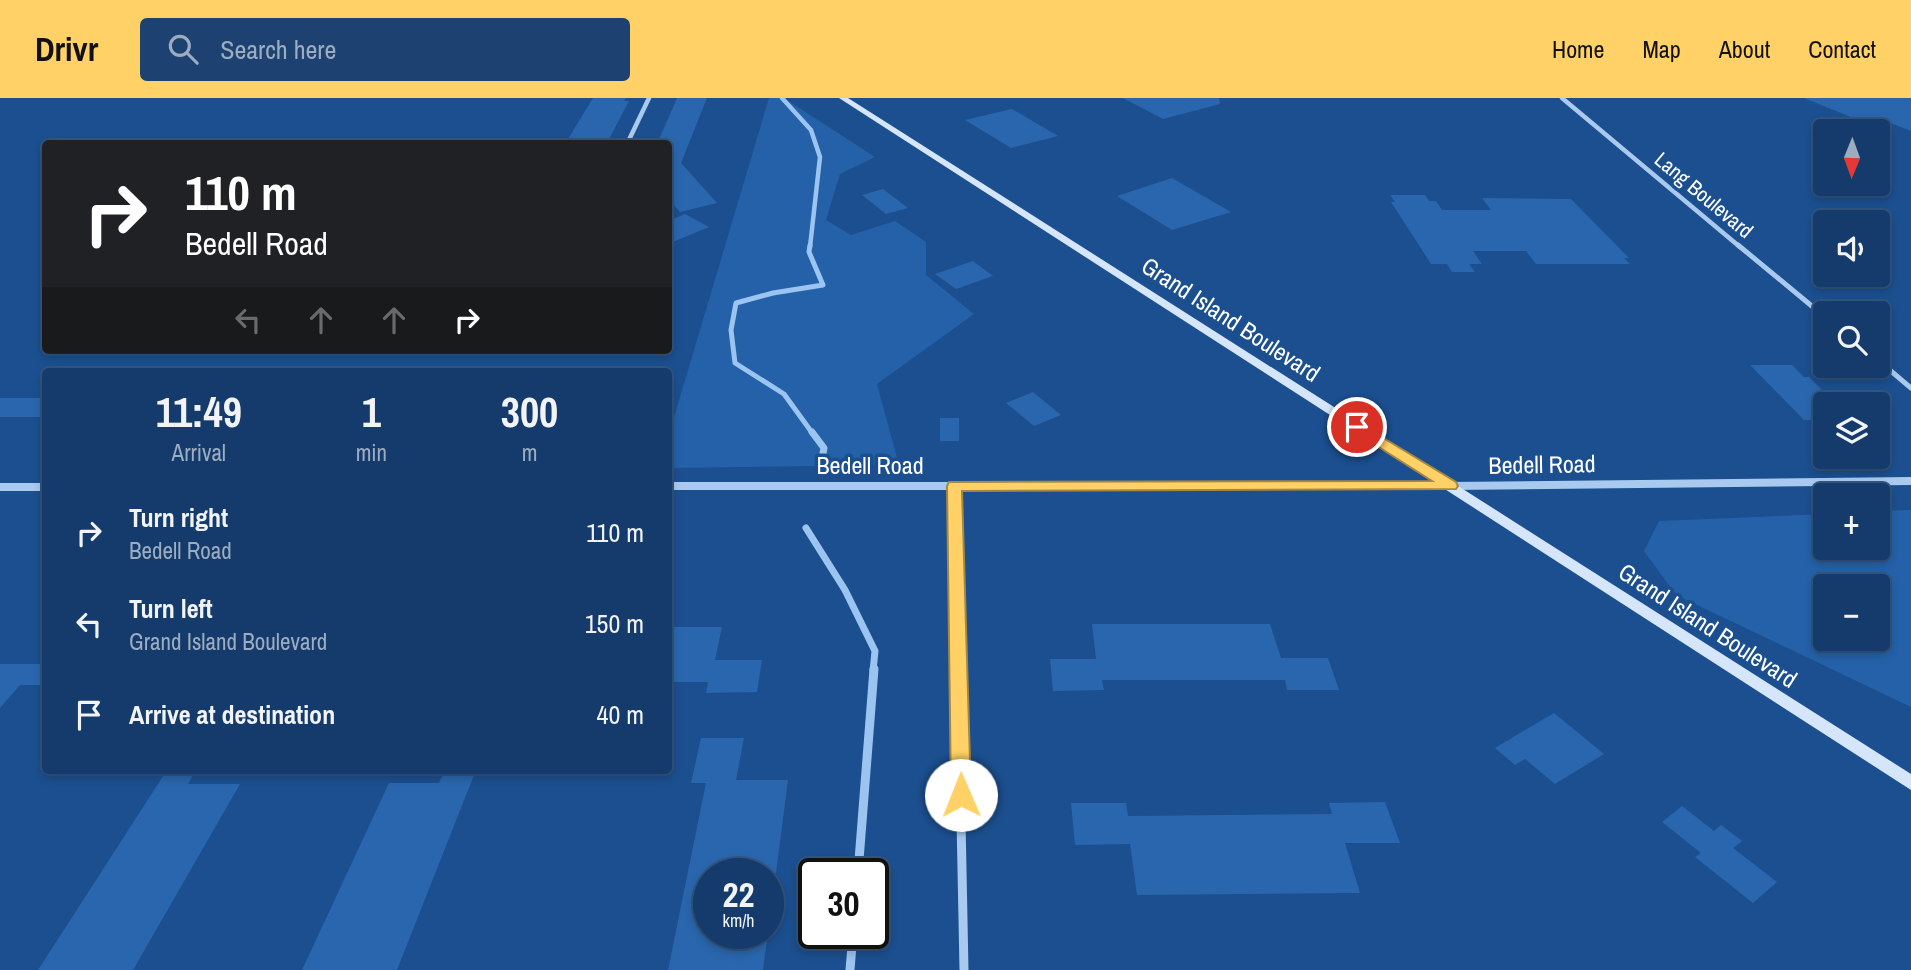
<!DOCTYPE html>
<html lang="en">
<head>
<meta charset="utf-8">
<style>
  :root { --surface:#143b6b; --page:#1d4271; --text:#f1f3f6; --muted:#9dadc1; --line:#33557e; --accent:#ffd166 }
  body { margin:0; font-family:"Archivo Narrow",sans-serif; background:var(--page); color:var(--text); height:100vh; display:flex; flex-direction:column; font-size:26px; white-space:nowrap }
  * { box-sizing:border-box; margin:0 }
  p { font-size:23px; color:var(--muted) }
  .icon { flex:none; width:38px; height:38px; fill:none; stroke:currentColor; stroke-width:2; stroke-linecap:round; stroke-linejoin:round }
  .map { position:relative; flex:1; overflow:hidden }
  .panel { position:absolute; left:42px; top:270px; width:630px; height:406px; display:flex; flex-direction:column; background:var(--surface); border-radius:7px; box-shadow:0 4px 10px #0003,0 0 0 2px var(--line) }
  .panel>* { flex:none }
  .top-card { position:absolute; left:42px; top:42px; width:630px; height:214px; border-radius:7px; box-shadow:0 4px 10px #0003,0 0 0 2px var(--line); background:#202124; color:#fff; overflow:hidden }
  .needle { width:46px; rotate:181deg }
  .tools { position:absolute; left:1813px; top:21px; display:grid; gap:14px }
  .tools a { display:grid; place-items:center; width:77px; height:77px; border-radius:7px; background:var(--surface); box-shadow:0 4px 10px #0003,0 0 0 2px var(--line); font-size:35px }
  .speed { position:absolute; left:693px; top:760px; display:flex; gap:14px; font-size:35px; font-weight:700; text-align:center }
  .speed>* { display:grid; place-content:center; width:91px; height:91px; border-radius:50%; background:var(--surface); box-shadow:0 4px 10px #0003,0 0 0 2px var(--line); line-height:1 }
  .speed small { font-size:18px; font-weight:400 }
  .speed .limit { border:4px solid #111; border-radius:10px; background:#fff; color:#111 }
  .pin { position:absolute; display:grid; place-items:center; width:60px; height:60px; color:#fff; margin:-30px; border:4px solid #fff; border-radius:50%; box-shadow:0 2px 7px #0007 }
  .me { position:absolute; width:77px; margin:-38px; rotate:359deg; stroke-linejoin:round; filter:drop-shadow(0 0 5px #0008) }
  .turn { display:flex; align-items:center; gap:24px; height:147px; padding:0 28px; font-size:32px }
  .turn .icon { width:91px; height:91px; stroke-width:2.5 }
  .turn b { display:block; font-size:49px; line-height:60px }
  .lanes { display:flex; align-items:center; height:66px; padding:0 28px; background:#0003; justify-content:center; gap:35px; direction:ltr }
  .lanes .off { opacity:.35 }
  .eta { display:flex; justify-content:space-evenly; align-items:center; height:119px; text-align:center }
  .eta b { font-size:42px; font-weight:800; line-height:49px }
  ul { padding:0; list-style:none }
  li { display:flex; align-items:center; gap:21px; height:91px; padding:0 28px }
  li div { flex:1 }
  li b { display:block; font-size:26px }
  li em { font-style:normal }
  header { display:flex; align-items:center; gap:42px; box-sizing:border-box; height:98px; padding:0 35px; background:var(--accent); color:#111 }
  header strong { font-size:33px }
  nav { display:flex; gap:38px; margin-inline-start:auto; font-size:24px }
  .search { width:490px; height:63px; background:var(--page); display:flex; align-items:center; gap:18px; box-sizing:border-box; padding:0 24px; border-radius:7px; color:var(--muted); font-size:26px }
  .map>svg:first-child { display:block }
</style>
</head>
<body>
<header>
<strong>Drivr</strong>
<div class="search"><svg class="icon" aria-label="search" viewBox="0 0 24 24"><circle cx="10" cy="10" r="6"/><path d="M15 15l6 6"/></svg>Search here</div>
<nav><a>Home</a><a>Map</a><a>About</a><a>Contact</a></nav>
</header>
<div class="map">
<svg width="1911" height="872" viewBox="0 0 1911 872">
  <rect width="100%" height="100%" fill="#1b4f8f"/>
  <g fill="#2461a8" fill-rule="evenodd">
    <polygon points="769,0 784,0 875,59 840,76 826,122 851,137 895,123 926,144 926,177 974,216 877,286 899,367 669,370 669,336"/>
    <path d="M1911,412V609L1676,497L1644,453L1659,423L1825,416V450H1878V413ZM1825,488H1878V541H1825Z"/>
  </g>
  <g fill="none" stroke-linecap="round" stroke-linejoin="round">
    <polyline stroke="#9cc4f0" stroke-width="4.5" points="782,0 811,32 820,59 810,149"/>
    <polyline stroke="#9cc4f0" stroke-width="5" points="810,147 809,154 823,187 773,195 736,205 731,232 735,265 784,296 813,336"/>
    <g stroke="#9cc4f0" stroke-width="7">
      <polyline points="812,334 824,350 821,366"/>
      <polyline points="806,430 845,492 875,553 873,573"/>
    </g>
    <g stroke="#9cc4f0" stroke-width="9">
      <polyline points="858,775 874,571"/>
      <polyline points="850,872 853,835"/>
    </g>
  </g>
  <g fill="#2a66ad">
    <polygon points="593,0 626,0 624,3 629,3 608,43 602,46 565,46"/>
    <polygon points="677,0 707,0 681,65 717,105 680,114 668,100 668,46 657,46"/>
    <polygon points="1123,0 1219,0 1220,6 1163,21"/>
    <polygon points="1804,0 1911,0 1911,33 1885,23 1868,26"/>
    <polygon points="1012,11 1058,38 1011,50 965,22"/>
    <polygon points="1172,80 1231,114 1172,132 1117,98"/>
    <polygon points="883,91 908,110 886,116 862,97"/>
    <polygon points="1390,97 1425,97 1429,103 1436,103 1442,112 1491,112 1482,100 1571,101 1629,160 1624,160 1630,166 1536,166 1526,153 1473,153 1482,166 1469,166 1475,174 1452,174 1447,166 1431,166 1391,104 1395,104"/>
    <polygon points="685,116 709,129 668,146 668,123"/>
    <polygon points="973,163 993,178 956,191 935,176"/>
    <polygon points="1750,267 1792,267 1804,279 1809,279 1825,295 1825,322 1804,322"/>
    <polygon points="1033,294 1061,317 1034,328 1006,305"/>
    <rect x="0" y="300" width="46" height="19"/>
    <rect x="940" y="320" width="19" height="23"/>
    <polygon points="1092,526 1270,526 1281,560 1328,560 1339,592 1287,592 1285,582 1102,582 1104,592 1053,593 1050,561 1096,561"/>
    <polygon points="668,529 722,529 715,562 762,562 757,594 706,595 708,584 668,584"/>
    <polygon points="0,566 46,566 46,587 20,587 0,610"/>
    <polygon points="1554,615 1604,656 1555,686 1525,661 1515,667 1495,650"/>
    <polygon points="701,640 744,640 736,682 788,682 776,775 709,775 709,835 768,835 763,872 668,872 706,685 691,685"/>
    <polygon points="167,672 196,672 188,686 240,686 133,872 38,872"/>
    <polygon points="445,672 476,672 397,872 302,872 389,685 439,685"/>
    <polygon points="1385,704 1400,745 1345,745 1360,795 1137,797 1130,746 1075,747 1071,705 1126,705 1128,718 1332,716 1329,705"/>
    <polygon points="1682,708 1714,733 1721,727 1742,743 1733,750 1777,784 1753,805 1695,759 1701,755 1662,724"/>
  </g>
  <g fill="none" stroke-linecap="round" stroke-linejoin="round">
    <g stroke="#a9c9ee" stroke-width="4.5">
      <polyline points="1562,0 1740,149"/>
      <polyline points="627,46 649,0"/>
    </g>
    <g stroke="#a9c9ee" stroke-width="5">
      <polyline points="1738,147 1825,219"/>
      <polyline points="1878,262 1911,290"/>
    </g>
    <polyline stroke="#a9c9ee" stroke-width="7" points="954,388 958,573"/>
    <polyline stroke="#a9c9ee" stroke-width="9" points="958,571 964,872"/>
    <g fill="#a9c9ee" fill-rule="evenodd">
      <polygon points="1911,379 1911,387 1450,392 668,392 668,384 1450,384"/>
      <rect x="0" y="385" width="46" height="8"/>
    </g>
    <polygon fill="#d6e6fa" fill-rule="evenodd" points="839,0 848,0 1911,676 1911,692"/>
  </g>
  <polygon fill="#ffd166" stroke="#a68842" stroke-width="2" points="1357,324 1456,384 1458,388 1456,391 962,393 971,697 968,704 961,706 954,704 951,697 947,388 949,384 1432,383 1352,332 1350,329"/>
  <g text-anchor="middle" dominant-baseline="central" stroke-width="7" stroke-linejoin="round" paint-order="stroke">
    <g font-size="21" fill="#fff" stroke="#1b4f8f">
      <text transform="translate(1704 97) rotate(40)">Lang Boulevard</text>
    </g>
    <g font-size="24" fill="#fff" stroke="#1b4f8f">
      <text transform="translate(1231 221) rotate(33)">Grand Island Boulevard</text>
      <text transform="translate(1542 366) rotate(-1)">Bedell Road</text>
      <text x="870" y="367">Bedell Road</text>
      <text transform="translate(1708 527) rotate(33)">Grand Island Boulevard</text>
    </g>
  </g>
</svg>
<div class="tools">
<a><svg class="needle" viewBox="-14 -14 28 28"><path d="M0-13l5 13h-10z" fill="#e53935"/><path d="M0 13l5-13h-10z" fill="#9dadc1"/></svg></a>
<a><svg class="icon" aria-label="sound" viewBox="0 0 24 24"><path d="M4 9h4l5-4v14l-5-4H4zM17 9q2 3 0 6"/></svg></a>
<a><svg class="icon" aria-label="search" viewBox="0 0 24 24"><circle cx="10" cy="10" r="6"/><path d="M15 15l6 6"/></svg></a>
<a><svg class="icon" aria-label="layers" viewBox="0 0 24 24"><path d="M12 4l9 5-9 5-9-5zM3 14l9 5 9-5"/></svg></a>
<a>+</a>
<a>−</a>
</div>
<div class="speed"><div>22<small>km/h</small></div><div class="limit">30</div></div>
<div class="pin" style="left:1357px;top:329px;background:#d93025"><svg class="icon" aria-label="arrive" viewBox="0 0 24 24"><path d="M6 21V4h12l-3 4 3 4H6"/></svg></div>
<svg class="me" style="left:961px;top:697px" viewBox="-20 -20 40 40"><circle r="19" fill="#fff"/><path d="M0-13L10 11 0 6-10 11z" fill="#ffd166"/></svg>
<div class="top-card">
<div class="turn"><svg class="icon" aria-label="right" viewBox="0 0 24 24"><path d="M7 20v-9h11M14 6l5 5-5 5"/></svg><div><b>110 m</b>Bedell Road</div></div>
<div class="lanes"><svg class="icon off" aria-label="left" viewBox="0 0 24 24"><path d="M17 20v-9H6M10 6l-5 5 5 5"/></svg><svg class="icon off" aria-label="ahead" viewBox="0 0 24 24"><path d="M12 20V5M6 11l6-6 6 6"/></svg><svg class="icon off" aria-label="ahead" viewBox="0 0 24 24"><path d="M12 20V5M6 11l6-6 6 6"/></svg><svg class="icon" aria-label="right" viewBox="0 0 24 24"><path d="M7 20v-9h11M14 6l5 5-5 5"/></svg></div>
</div>
<section class="panel">
<div class="eta">
<div><b>11:49</b><p>Arrival</p></div>
<div><b>1</b><p>min</p></div>
<div><b>300</b><p>m</p></div>
</div>
<ul>
<li><svg class="icon" aria-label="right" viewBox="0 0 24 24"><path d="M7 20v-9h11M14 6l5 5-5 5"/></svg><div><b>Turn right</b><p>Bedell Road</p></div><em>110 m</em></li>
<li><svg class="icon" aria-label="left" viewBox="0 0 24 24"><path d="M17 20v-9H6M10 6l-5 5 5 5"/></svg><div><b>Turn left</b><p>Grand Island Boulevard</p></div><em>150 m</em></li>
<li><svg class="icon" aria-label="arrive" viewBox="0 0 24 24"><path d="M6 21V4h12l-3 4 3 4H6"/></svg><div><b>Arrive at destination</b></div><em>40 m</em></li>
</ul>
</section>
</div>
</body>
</html>
